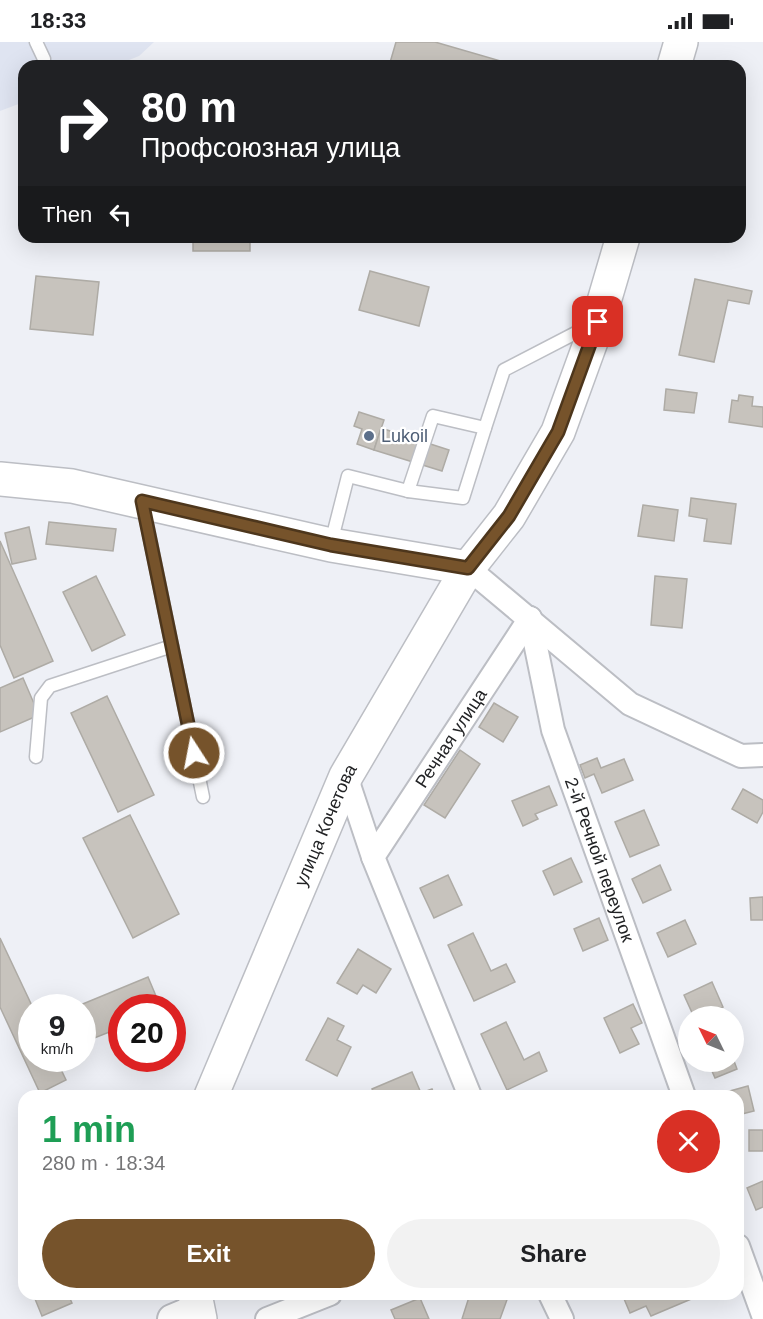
<!DOCTYPE html>
<html lang="en">
<head>
<meta charset="utf-8">
<style>
  :root { --surface:#fff; --page:#f2f2f2; --text:#202124; --muted:#757577; --accent:#76532b }
  body { margin:0; font-family:Arial,sans-serif; background:var(--page); color:var(--text); height:100vh; display:flex; flex-direction:column; font-size:22px; white-space:nowrap }
  * { box-sizing:border-box; margin:0 }
  p { font-size:20px; color:var(--muted) }
  .icon { flex:none; width:33px; height:33px; fill:none; stroke:currentColor; stroke-width:2; stroke-linecap:round; stroke-linejoin:round }
  .map { position:relative; flex:1; overflow:hidden }
  .sheet { position:absolute; left:18px; top:1048px; width:726px; height:210px; display:flex; flex-direction:column; background:var(--surface); border-radius:18px; box-shadow:0 6px 24px #0002 }
  .sheet>* { flex:none }
  .hud { position:absolute; left:18px; top:18px; width:728px; height:183px; border-radius:18px; box-shadow:0 6px 24px #0002; background:#202124; color:#fff; overflow:hidden }
  .needle { width:39px; rotate:313deg }
  .controls { position:absolute; left:678px; top:964px; display:grid; gap:12px }
  .controls a { display:grid; place-items:center; width:66px; height:66px; border-radius:50%; background:var(--surface); box-shadow:0 6px 24px #0002; font-size:30px }
  .speed { position:absolute; left:18px; top:952px; display:flex; gap:12px; font-size:30px; font-weight:700; text-align:center }
  .speed>* { display:grid; place-content:center; width:78px; height:78px; border-radius:50%; background:var(--surface); box-shadow:0 6px 24px #0002; line-height:1 }
  .speed small { font-size:15px; font-weight:400 }
  .speed .limit { border:9px solid #d22; background:#fff; color:#111 }
  .pin { position:absolute; display:grid; place-items:center; width:51px; height:51px; color:#fff; margin:-26px; border-radius:12px; box-shadow:0 3px 9px #0006 }
  .me { position:absolute; width:66px; margin:-33px; rotate:349deg; stroke-linejoin:round; filter:drop-shadow(0 0 4px #0008) }
  .turn { display:flex; align-items:center; gap:21px; height:126px; padding:0 24px; font-size:27px }
  .turn .icon { width:78px; height:78px; stroke-width:2.5 }
  .turn b { display:block; font-size:42px; line-height:51px }
  .then { display:flex; align-items:center; height:57px; padding:0 24px; background:#0003; gap:12px; font-size:22px }
  .round { display:grid; place-items:center; flex:none; width:63px; height:63px; border-radius:32px; background:var(--page) }
  .summary { display:flex; align-items:center; justify-content:space-between; height:102px; padding:0 24px }
  h1 { font-size:36px; font-weight:600; line-height:45px; color:#1e9e55 }
  .cta { display:flex; gap:12px; margin-top:auto; padding:12px 24px }
  .cta a { flex:1; height:69px; border-radius:36px; background:var(--accent); color:#fff; font-size:24px; font-weight:600; line-height:69px; text-align:center }
  .cta a+a { background:var(--page); color:var(--text) }
  .status { display:flex; justify-content:space-between; align-items:center; height:42px; padding:0 30px; background:var(--surface); direction:ltr }
  .status svg { height:16px; fill:currentColor }
  .map>svg:first-child { display:block }
</style>
</head>
<body>
<div class="status"><b>18:33</b><svg viewBox="0 0 49 12"><path d="M0 12V9h3v3zM5 12V6h3v6zM10 12V3h3v9zM15 12V0h3v12zM26 1h20v11H26zM47 4h2v5h-2z"/></svg></div>
<div class="map">
<svg width="763" height="1277" viewBox="0 0 763 1277">
  <rect width="100%" height="100%" fill="#eef0f6"/>
  <polygon fill="#dfe4f1" points="0,0 154,0 139,14 114,24 24,24 24,60 0,69"/>
  <g fill="#c7c3bd" stroke="#aeaba5" stroke-width="1.5">
    <polygon points="396,0 435,0 518,24 389,24"/>
    <rect x="193" y="195" width="57" height="14"/>
    <polygon points="370,229 429,245 419,284 359,268"/>
    <polygon points="36,234 99,240 93,293 30,287"/>
    <polygon points="695,237 752,249 749,262 728,258 714,320 679,313"/>
    <polygon points="666,347 697,351 694,371 664,368"/>
    <polygon points="739,353 753,355 752,364 763,365 763,385 729,380 732,358 738,359"/>
    <polygon points="359,370 384,378 374,408 357,402 362,387 354,384"/>
    <polygon points="381,386 449,408 442,429 374,408"/>
    <polygon points="691,456 736,462 731,502 704,499 707,477 689,474"/>
    <polygon points="643,463 678,468 674,499 638,494"/>
    <polygon points="49,480 116,487 113,509 46,502"/>
    <polygon points="29,485 36,517 12,522 5,491"/>
    <polygon points="0,499 53,619 14,636 0,603"/>
    <polygon points="96,534 125,593 92,609 63,550"/>
    <polygon points="655,534 687,537 682,586 651,583"/>
    <polygon points="23,636 39,673 0,690 0,646"/>
    <polygon points="107,654 154,753 118,770 71,671"/>
    <polygon points="494,661 518,675 503,700 479,685"/>
    <polygon points="460,708 480,722 445,776 424,763"/>
    <polygon points="597,716 601,726 624,717 633,738 602,751 594,732 585,736 580,723"/>
    <polygon points="549,744 557,763 535,772 538,777 523,784 512,759"/>
    <polygon points="743,747 763,758 763,770 757,781 732,767"/>
    <polygon points="644,768 659,803 630,815 615,780"/>
    <polygon points="130,773 179,872 133,896 83,796"/>
    <polygon points="571,816 582,840 554,853 543,829"/>
    <polygon points="660,823 671,848 643,861 632,837"/>
    <polygon points="448,833 462,863 434,876 420,846"/>
    <polygon points="763,855 763,878 751,878 750,856"/>
    <polygon points="599,876 608,898 583,909 574,887"/>
    <polygon points="685,878 696,902 668,915 657,891"/>
    <polygon points="473,891 491,929 506,922 515,940 474,959 448,903"/>
    <polygon points="0,896 33,966 32,1017 56,1017 66,1038 40,1051 0,965"/>
    <polygon points="358,907 391,927 376,951 363,943 357,952 337,941"/>
    <polygon points="148,935 161,966 122,966 122,985 82,1001 82,966 73,966"/>
    <polygon points="712,940 723,965 701,975 694,975 684,953"/>
    <polygon points="633,962 642,981 631,986 639,1002 620,1011 604,976"/>
    <polygon points="328,976 344,984 337,998 351,1005 337,1034 306,1018"/>
    <polygon points="506,980 524,1018 539,1010 547,1029 507,1048 481,992"/>
    <polygon points="734,1019 737,1027 715,1036 708,1020"/>
    <polygon points="412,1030 421,1051 432,1047 435,1054 375,1054 372,1047"/>
    <polygon points="748,1044 754,1069 738,1073 738,1054 720,1054 719,1052"/>
    <rect x="749" y="1088" width="14" height="21"/>
    <polygon points="763,1139 763,1165 756,1168 747,1146"/>
    <polygon points="33,1252 68,1252 72,1261 42,1274"/>
    <polygon points="470,1252 509,1252 500,1277 462,1277"/>
    <polygon points="622,1252 695,1252 696,1255 651,1274 646,1264 630,1271"/>
    <polygon points="420,1256 429,1277 395,1277 391,1268"/>
  </g>
  <g fill="none" stroke-linecap="round" stroke-linejoin="round">
    <defs>
      <g id="service">
        <polyline points="36,0 44,17"/>
        <polyline points="408,449 463,456 485,386"/>
        <polyline points="143,463 203,755"/>
        <polyline points="331,501 348,434 408,449 433,374 485,386 504,328 589,284"/>
        <polyline points="36,715 41,656 50,644 172,604"/>
      </g>
      <g id="minor">
        <polyline points="468,526 630,662 741,714 763,713"/>
        <path id="s1" d="M530,576L553,688L684,1054"/>
        <polyline points="346,734 373,815"/>
        <path id="s2" d="M470,1054L373,815L530,576"/>
        <polyline points="738,1204 763,1273"/>
        <polyline points="550,1252 562,1277"/>
        <polyline points="267,1277 330,1252"/>
      </g>
      <polyline id="tertiary" points="172,1277 196,1267"/>
      <polyline id="secondary" points="0,437 72,444 331,503 468,526"/>
      <g id="primary">
        <polyline points="674,24 681,0"/>
        <path id="s3" d="M211,1054L346,734L468,526L509,474L558,390L598,280L623,195"/>
        <polyline points="195,1252 200,1277"/>
      </g>
    </defs>
    <use href="#service" stroke="#bcbec4" stroke-width="15"/>
    <use href="#minor" stroke="#bcbec4" stroke-width="26"/>
    <use href="#tertiary" stroke="#bcbec4" stroke-width="32"/>
    <use href="#secondary" stroke="#bcbec4" stroke-width="36"/>
    <use href="#primary" stroke="#bcbec4" stroke-width="36"/>
    <use href="#service" stroke="#fff" stroke-width="12"/>
    <use href="#minor" stroke="#fff" stroke-width="22"/>
    <use href="#tertiary" stroke="#fff" stroke-width="28"/>
    <use href="#secondary" stroke="#fff" stroke-width="33"/>
    <use href="#primary" stroke="#fff" stroke-width="33"/>
  </g>
  <g fill="none" stroke-linecap="round" stroke-linejoin="round">
    <defs>
      <polyline id="route" points="194,711 142,459 331,503 468,526 509,474 558,390 598,280"/>
    </defs>
    <use href="#route" stroke="#4d361c" stroke-width="15"/>
    <use href="#route" stroke="#76532b" stroke-width="10"/>
  </g>
  <circle fill="#5c6f8a" stroke="#fff" stroke-width="2" cx="369" cy="394" r="6"/>
  <g text-anchor="middle" dominant-baseline="central" stroke-width="4.5" stroke-linejoin="round" paint-order="stroke">
    <g font-size="18" fill="#4e5e75" stroke="#fff" text-anchor="start">
      <text x="381" y="394">Lukoil</text>
    </g>
    <g font-size="18" fill="#222325" stroke="#fff">
      <text stroke="none"><textPath href="#s2" startOffset="400">Речная улица</textPath></text>
      <text stroke="none"><textPath href="#s3" startOffset="294">улица Кочетова</textPath></text>
      <text stroke="none"><textPath href="#s1" startOffset="252">2-й Речной переулок</textPath></text>
    </g>
  </g>
</svg>
<div class="controls">
<a><svg class="needle" viewBox="-14 -14 28 28"><path d="M0-13l5 13h-10z" fill="#e53935"/><path d="M0 13l5-13h-10z" fill="#757577"/></svg></a>
</div>
<div class="speed"><div>9<small>km/h</small></div><div class="limit">20</div></div>
<div class="pin" style="left:598px;top:280px;background:#d93025"><svg class="icon" aria-label="arrive" viewBox="0 0 24 24"><path d="M6 21V4h12l-3 4 3 4H6"/></svg></div>
<svg class="me" style="left:194px;top:711px" viewBox="-20 -20 40 40"><circle r="17" fill="#76532b" stroke="#fff" stroke-width="3"/><path d="M0-11L8 9 0 5-8 9z" fill="#fff"/></svg>
<div class="hud">
<div class="turn"><svg class="icon" aria-label="right" viewBox="0 0 24 24"><path d="M7 20v-9h11M14 6l5 5-5 5"/></svg><div><b>80 m</b>Профсоюзная улица</div></div>
<div class="then">Then<svg class="icon" aria-label="left" viewBox="0 0 24 24"><path d="M17 20v-9H6M10 6l-5 5 5 5"/></svg></div>
</div>
<section class="sheet">
<div class="summary"><div><h1>1 min</h1><p>280 m · 18:34</p></div><a class="round" style="background:#d93025;color:#fff"><svg class="icon" aria-label="close" viewBox="0 0 24 24"><path d="M6 6l12 12M18 6L6 18"/></svg></a></div>
<div class="cta"><a>Exit</a><a>Share</a></div>
</section>
</div>
</body>
</html>
